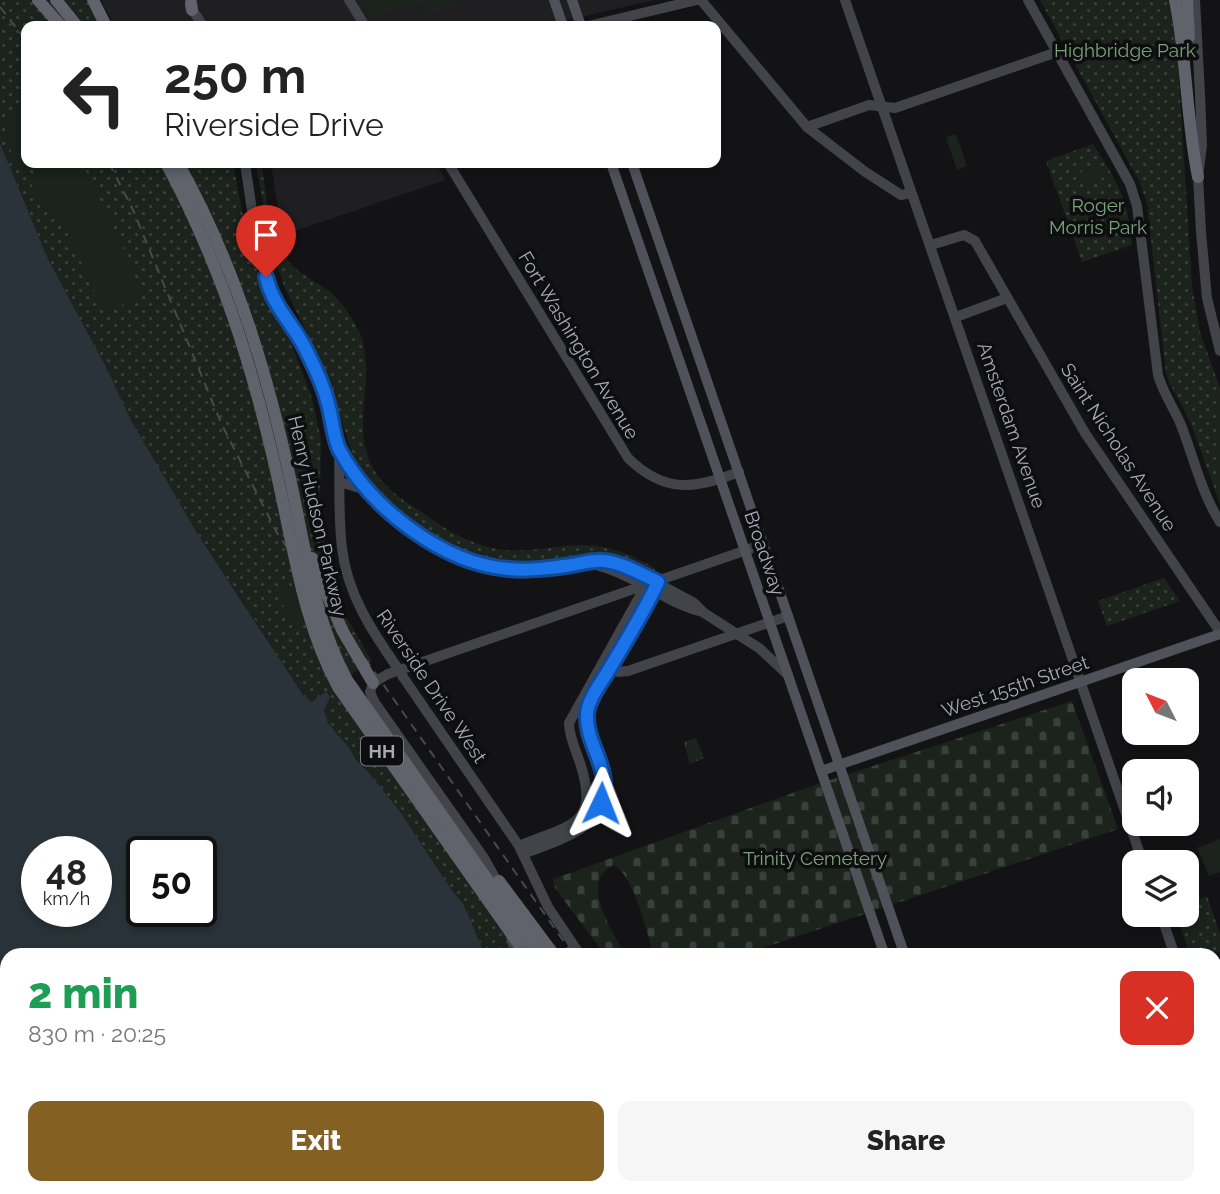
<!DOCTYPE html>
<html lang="en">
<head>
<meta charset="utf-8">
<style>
  :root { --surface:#fff; --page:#f6f6f6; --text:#222; --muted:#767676; --accent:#846023 }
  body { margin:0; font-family:Raleway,sans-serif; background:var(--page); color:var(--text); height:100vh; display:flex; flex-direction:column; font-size:26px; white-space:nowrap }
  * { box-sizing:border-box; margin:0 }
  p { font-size:23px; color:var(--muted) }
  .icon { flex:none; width:38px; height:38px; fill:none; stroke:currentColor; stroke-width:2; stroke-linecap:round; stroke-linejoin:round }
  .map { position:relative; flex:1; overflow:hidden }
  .details { position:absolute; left:0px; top:948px; width:1222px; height:247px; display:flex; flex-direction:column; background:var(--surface); border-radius:21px 21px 0 0; box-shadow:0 4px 10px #0003 }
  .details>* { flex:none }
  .guide { position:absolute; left:21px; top:21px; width:700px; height:147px; border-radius:14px; box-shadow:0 4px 10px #0003; background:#fff; color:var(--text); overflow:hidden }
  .needle { width:46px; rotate:312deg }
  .controls { position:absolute; left:1122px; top:668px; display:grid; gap:14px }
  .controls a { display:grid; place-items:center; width:77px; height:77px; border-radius:14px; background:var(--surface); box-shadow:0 4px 10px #0003; font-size:35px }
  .speed { position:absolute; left:21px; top:836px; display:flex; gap:14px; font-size:35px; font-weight:700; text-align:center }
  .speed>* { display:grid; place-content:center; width:91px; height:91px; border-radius:50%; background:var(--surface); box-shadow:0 4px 10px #0003; line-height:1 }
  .speed small { font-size:18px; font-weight:400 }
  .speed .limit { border:4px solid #111; border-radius:10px; background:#fff; color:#111 }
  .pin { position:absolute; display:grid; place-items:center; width:60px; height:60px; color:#fff; margin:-72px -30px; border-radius:50% 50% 50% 0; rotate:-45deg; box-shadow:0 0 7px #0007 }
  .pin .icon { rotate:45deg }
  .me { position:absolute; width:77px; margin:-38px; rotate:2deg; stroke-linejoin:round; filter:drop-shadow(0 0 5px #0008) }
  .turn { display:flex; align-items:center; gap:24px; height:147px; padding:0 28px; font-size:32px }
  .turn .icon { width:91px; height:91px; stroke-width:2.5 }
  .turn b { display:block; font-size:49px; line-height:60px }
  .round { display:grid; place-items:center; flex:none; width:74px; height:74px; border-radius:14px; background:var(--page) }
  .summary { display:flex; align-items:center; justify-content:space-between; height:119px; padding:0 28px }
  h1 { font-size:42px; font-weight:800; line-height:52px; color:#1e9e55 }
  .button { display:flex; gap:14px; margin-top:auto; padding:14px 28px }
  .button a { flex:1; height:80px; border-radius:14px; background:var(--accent); color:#fff; font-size:28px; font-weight:800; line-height:80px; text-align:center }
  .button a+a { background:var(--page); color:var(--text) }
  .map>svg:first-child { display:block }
</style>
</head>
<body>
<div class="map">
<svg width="1220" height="1194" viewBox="0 0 1220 1194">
  <defs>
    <pattern id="grass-tufts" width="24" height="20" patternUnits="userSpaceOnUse" patternTransform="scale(1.75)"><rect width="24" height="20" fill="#1b231c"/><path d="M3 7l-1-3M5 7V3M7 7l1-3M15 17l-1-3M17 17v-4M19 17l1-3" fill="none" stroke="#39403b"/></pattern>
    <pattern id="cemetery-stones" width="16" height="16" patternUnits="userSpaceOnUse" patternTransform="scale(1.75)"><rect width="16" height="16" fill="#1b231c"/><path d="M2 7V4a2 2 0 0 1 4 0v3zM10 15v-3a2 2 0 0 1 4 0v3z" fill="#39403b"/></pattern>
    <pattern id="park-dots" width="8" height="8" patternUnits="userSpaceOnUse" patternTransform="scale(1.75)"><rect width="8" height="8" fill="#1b231c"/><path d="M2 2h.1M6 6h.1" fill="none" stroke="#39403b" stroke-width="1.8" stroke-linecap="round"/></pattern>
  </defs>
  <rect width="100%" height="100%" fill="#131315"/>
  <g fill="#1f1f22">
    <polygon points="101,0 654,0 542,26 114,26"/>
    <polygon points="271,163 435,163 446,180 285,234 278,208"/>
  </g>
  <polygon fill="url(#grass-tufts)" points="696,738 704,758 690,764 684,742"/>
  <path fill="url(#cemetery-stones)" d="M1072,701L1118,829L742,955H654C647,934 634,875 614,865C580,880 609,925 621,947L605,955L555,888L553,879L815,785Z"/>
  <g fill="url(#park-dots)">
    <polygon points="0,0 86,0 99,26 26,26 26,163 233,163 246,231 266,301 291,343 311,395 321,439 320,500 328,566 344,613 372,661 333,686 520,955 485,955 464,905 451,889 399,810 368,772 356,760 350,749 328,723 324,710 330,696 325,691 313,702 308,700 295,685 256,622 199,536 132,422 105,365 48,259 0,143"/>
    <polygon points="1040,0 1169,0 1177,50 1192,286 1200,332 1220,388 1220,504 1190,421 1170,384 1166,373 1147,204 1140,183"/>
    <path d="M1093,144C1118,183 1128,198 1132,245L1082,262L1046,161Z"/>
    <path d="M256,163H261C267,192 267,230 284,255C295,273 313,279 329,291C342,302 353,318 360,334C377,377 351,422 371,464C381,486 400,498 420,511C446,530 473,547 506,550C531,552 554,546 580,545C607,544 632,555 655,568V573L652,574L616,561L585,558L545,564L506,565L485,561L461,552L435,538L376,495L356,465L324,368L284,286L269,239Z"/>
    <polygon points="1164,578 1180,601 1107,626 1098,601"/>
    <polygon points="1207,896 1220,934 1220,952 1210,955 1190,955 1176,915 1186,915 1187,903"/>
    <polygon points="579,1188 789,1188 794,1194 581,1194"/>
  </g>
  <g fill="#1b231c">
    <polygon points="363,0 465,0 426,15 421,2 373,16"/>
    <path d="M26,101V163H39L23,172C14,160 2,138 6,122C9,113 19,106 26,101Z"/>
    <polygon points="956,134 967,166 957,170 946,137"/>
    <polygon points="1096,161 1104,177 1086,187 1081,172"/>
    <polygon points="54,163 80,163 104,208 97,211 105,208 143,296 104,313 65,226 44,210 28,177"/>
    <polygon points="283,581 297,597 304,625 299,627 272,590"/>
    <polygon points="1220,839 1220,872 1209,876 1197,848"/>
    <polygon points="1196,899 1205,925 1187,931 1182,915 1186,915 1187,903"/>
  </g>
  <path fill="#293339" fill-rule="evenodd" d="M0,143L48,259L105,365L132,422L199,536L303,695L312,702L326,691L330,697L324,710L328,723L350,749L356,760L368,772L399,810L451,889L464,905L485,955L7,956V1188H579L581,1194H0ZM37,852H96V912H37ZM142,852H201V912H142Z"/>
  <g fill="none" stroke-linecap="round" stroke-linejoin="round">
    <g stroke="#42444a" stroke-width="10">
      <polyline points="349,0 365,26"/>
      <polyline points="701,0 807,127 864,171 901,195 911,193"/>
      <polyline points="845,0 1143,863"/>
      <path d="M1028,0L1130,184L1137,206L1158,375C1163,393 1174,408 1181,425C1194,458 1201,492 1220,522"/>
      <polyline points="1195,0 1200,94 1202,145 1198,177 1201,232 1207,298 1220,351"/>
      <polyline points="190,6 203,26"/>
      <polyline points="588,26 697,0"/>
      <polyline points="807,127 869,105 895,108 1057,52"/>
      <polyline points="245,163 256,238 271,296 304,345 315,369 327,397 339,449 366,490 379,504 444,550 474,562 507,569 541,569 601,561 635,571 694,603 704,613 759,648 788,675"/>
      <path d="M448,163L628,458C665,494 694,489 739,472"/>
      <polyline points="931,245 964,235 975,241 1085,433 1220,632"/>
      <polyline points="956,317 1007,298"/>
      <path d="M339,450C340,482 338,515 342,548C347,594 373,633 399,670"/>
      <polyline points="340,482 366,490"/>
      <path d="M599,566C636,576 668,604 703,612"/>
      <polyline points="603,665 618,672 628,671 788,616"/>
      <polyline points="388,674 764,544"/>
      <polyline points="403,677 519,846 548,907 581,956"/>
      <polyline points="373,683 370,692 375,703 484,858 500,887"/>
      <path d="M519,846C570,824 602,827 579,760C575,748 569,736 569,723L646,585"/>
      <path d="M523,854C575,835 621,822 598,755C592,740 585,724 588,708L658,582"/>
      <polyline points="1161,915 1175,956"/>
      <polyline points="511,936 516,956"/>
      <polyline points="1214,1070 1220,1086"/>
      <polyline points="800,1188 804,1194"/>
    </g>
    <g stroke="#505259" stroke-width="10">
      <polyline points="554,0 563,26"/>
      <polyline points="572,0 581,26"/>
      <polyline points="611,163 885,956"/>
      <polyline points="632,163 905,956"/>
      <polyline points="821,771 1220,634"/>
      <polyline points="966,1188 968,1194"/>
      <polyline points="984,1188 986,1194"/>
    </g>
    <g stroke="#60636b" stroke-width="12">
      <polyline points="38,0 61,26"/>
      <polyline points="56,0 77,26"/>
      <polyline points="93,0 106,26"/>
      <path d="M1175,0C1187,59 1186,118 1198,177"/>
      <polyline points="1187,0 1189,37"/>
      <polyline points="191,3 192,10"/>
      <path d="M166,163C228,278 261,394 287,522"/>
      <path d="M178,163C241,275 276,401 300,527"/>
      <polyline points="499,881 555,956"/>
      <polyline points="640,1188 647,1193 672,1191 681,1194"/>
      <polyline points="700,1188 704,1194"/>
    </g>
    <g stroke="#47494f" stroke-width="2" stroke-dasharray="9 7" stroke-linecap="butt">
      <polyline points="0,7 26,40"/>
      <polyline points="109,163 133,210 222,425 277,533 574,956"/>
      <polyline points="740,1188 744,1194"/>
    </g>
    <g stroke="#42444a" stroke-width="10">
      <polyline points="399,670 403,677"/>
      <polyline points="373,683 388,674"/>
    </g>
    <g stroke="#60636b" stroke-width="12">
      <path d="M287,522C299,579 310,635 338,687L527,956"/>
      <path d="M300,527C311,581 321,632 347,680L541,956"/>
      <polyline points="312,558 342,630 373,683"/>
    </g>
  </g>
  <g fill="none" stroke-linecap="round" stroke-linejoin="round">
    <defs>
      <path id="route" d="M266,277C274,310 296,326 309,356C316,370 323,385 327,400C332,415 333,439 340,451C371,508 443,564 509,569C530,571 551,568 572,565C582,563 594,560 604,561C623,563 641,574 658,582C643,614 623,646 605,676C598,687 587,702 587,715C586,747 613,768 601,803"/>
    </defs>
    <use href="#route" stroke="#114b97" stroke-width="18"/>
    <use href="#route" stroke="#1a73e8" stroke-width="12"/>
  </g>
  <g text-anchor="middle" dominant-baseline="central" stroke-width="7" stroke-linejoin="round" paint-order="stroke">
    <rect fill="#0e0e10" stroke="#777b84" stroke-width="2" x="361" y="736.5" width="42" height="29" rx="5"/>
    <g font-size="18" font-weight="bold" fill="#a4aab6">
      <text x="382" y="751">HH</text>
    </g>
    <g font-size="19" fill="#7aa27a" stroke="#0e0e10">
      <text x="1125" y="50">Highbridge Park</text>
      <text x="1098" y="205">Roger<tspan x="1098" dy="22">Morris Park</tspan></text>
      <text x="815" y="858">Trinity Cemetery</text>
    </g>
    <g font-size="19" fill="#a4aab6" stroke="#0e0e10">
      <text transform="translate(579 345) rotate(59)">Fort Washington Avenue</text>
      <text transform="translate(1012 425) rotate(71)">Amsterdam Avenue</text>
      <text transform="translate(1119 447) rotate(57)">Saint Nicholas Avenue</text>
      <text transform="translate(318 516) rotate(77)">Henry Hudson Parkway</text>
      <text transform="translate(765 553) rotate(71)">Broadway</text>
      <text transform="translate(432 686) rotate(56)">Riverside Drive West</text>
      <text transform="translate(1015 686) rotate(-19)">West 155th Street</text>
    </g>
  </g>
</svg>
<div class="controls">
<a><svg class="needle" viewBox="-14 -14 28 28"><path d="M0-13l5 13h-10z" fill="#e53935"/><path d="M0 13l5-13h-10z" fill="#767676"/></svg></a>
<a><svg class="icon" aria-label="sound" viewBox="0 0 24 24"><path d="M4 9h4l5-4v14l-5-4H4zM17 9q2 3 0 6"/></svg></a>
<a><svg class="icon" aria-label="layers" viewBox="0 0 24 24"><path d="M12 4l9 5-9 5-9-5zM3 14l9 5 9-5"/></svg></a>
</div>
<div class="speed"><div>48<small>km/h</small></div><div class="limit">50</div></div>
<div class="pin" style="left:266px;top:277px;background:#d93025"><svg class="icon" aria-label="arrive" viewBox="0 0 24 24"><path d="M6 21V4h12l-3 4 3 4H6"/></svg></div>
<svg class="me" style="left:601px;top:803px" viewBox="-20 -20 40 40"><path d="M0-17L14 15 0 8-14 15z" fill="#1a73e8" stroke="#fff" stroke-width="4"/></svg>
<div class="guide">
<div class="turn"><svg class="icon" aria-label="left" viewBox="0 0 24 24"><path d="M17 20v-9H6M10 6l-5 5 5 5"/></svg><div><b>250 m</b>Riverside Drive</div></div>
</div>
<section class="details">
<div class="summary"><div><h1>2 min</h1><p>830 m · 20:25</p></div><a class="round" style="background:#d93025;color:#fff"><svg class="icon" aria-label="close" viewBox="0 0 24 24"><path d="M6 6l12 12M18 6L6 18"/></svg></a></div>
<div class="button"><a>Exit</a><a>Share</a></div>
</section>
</div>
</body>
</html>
